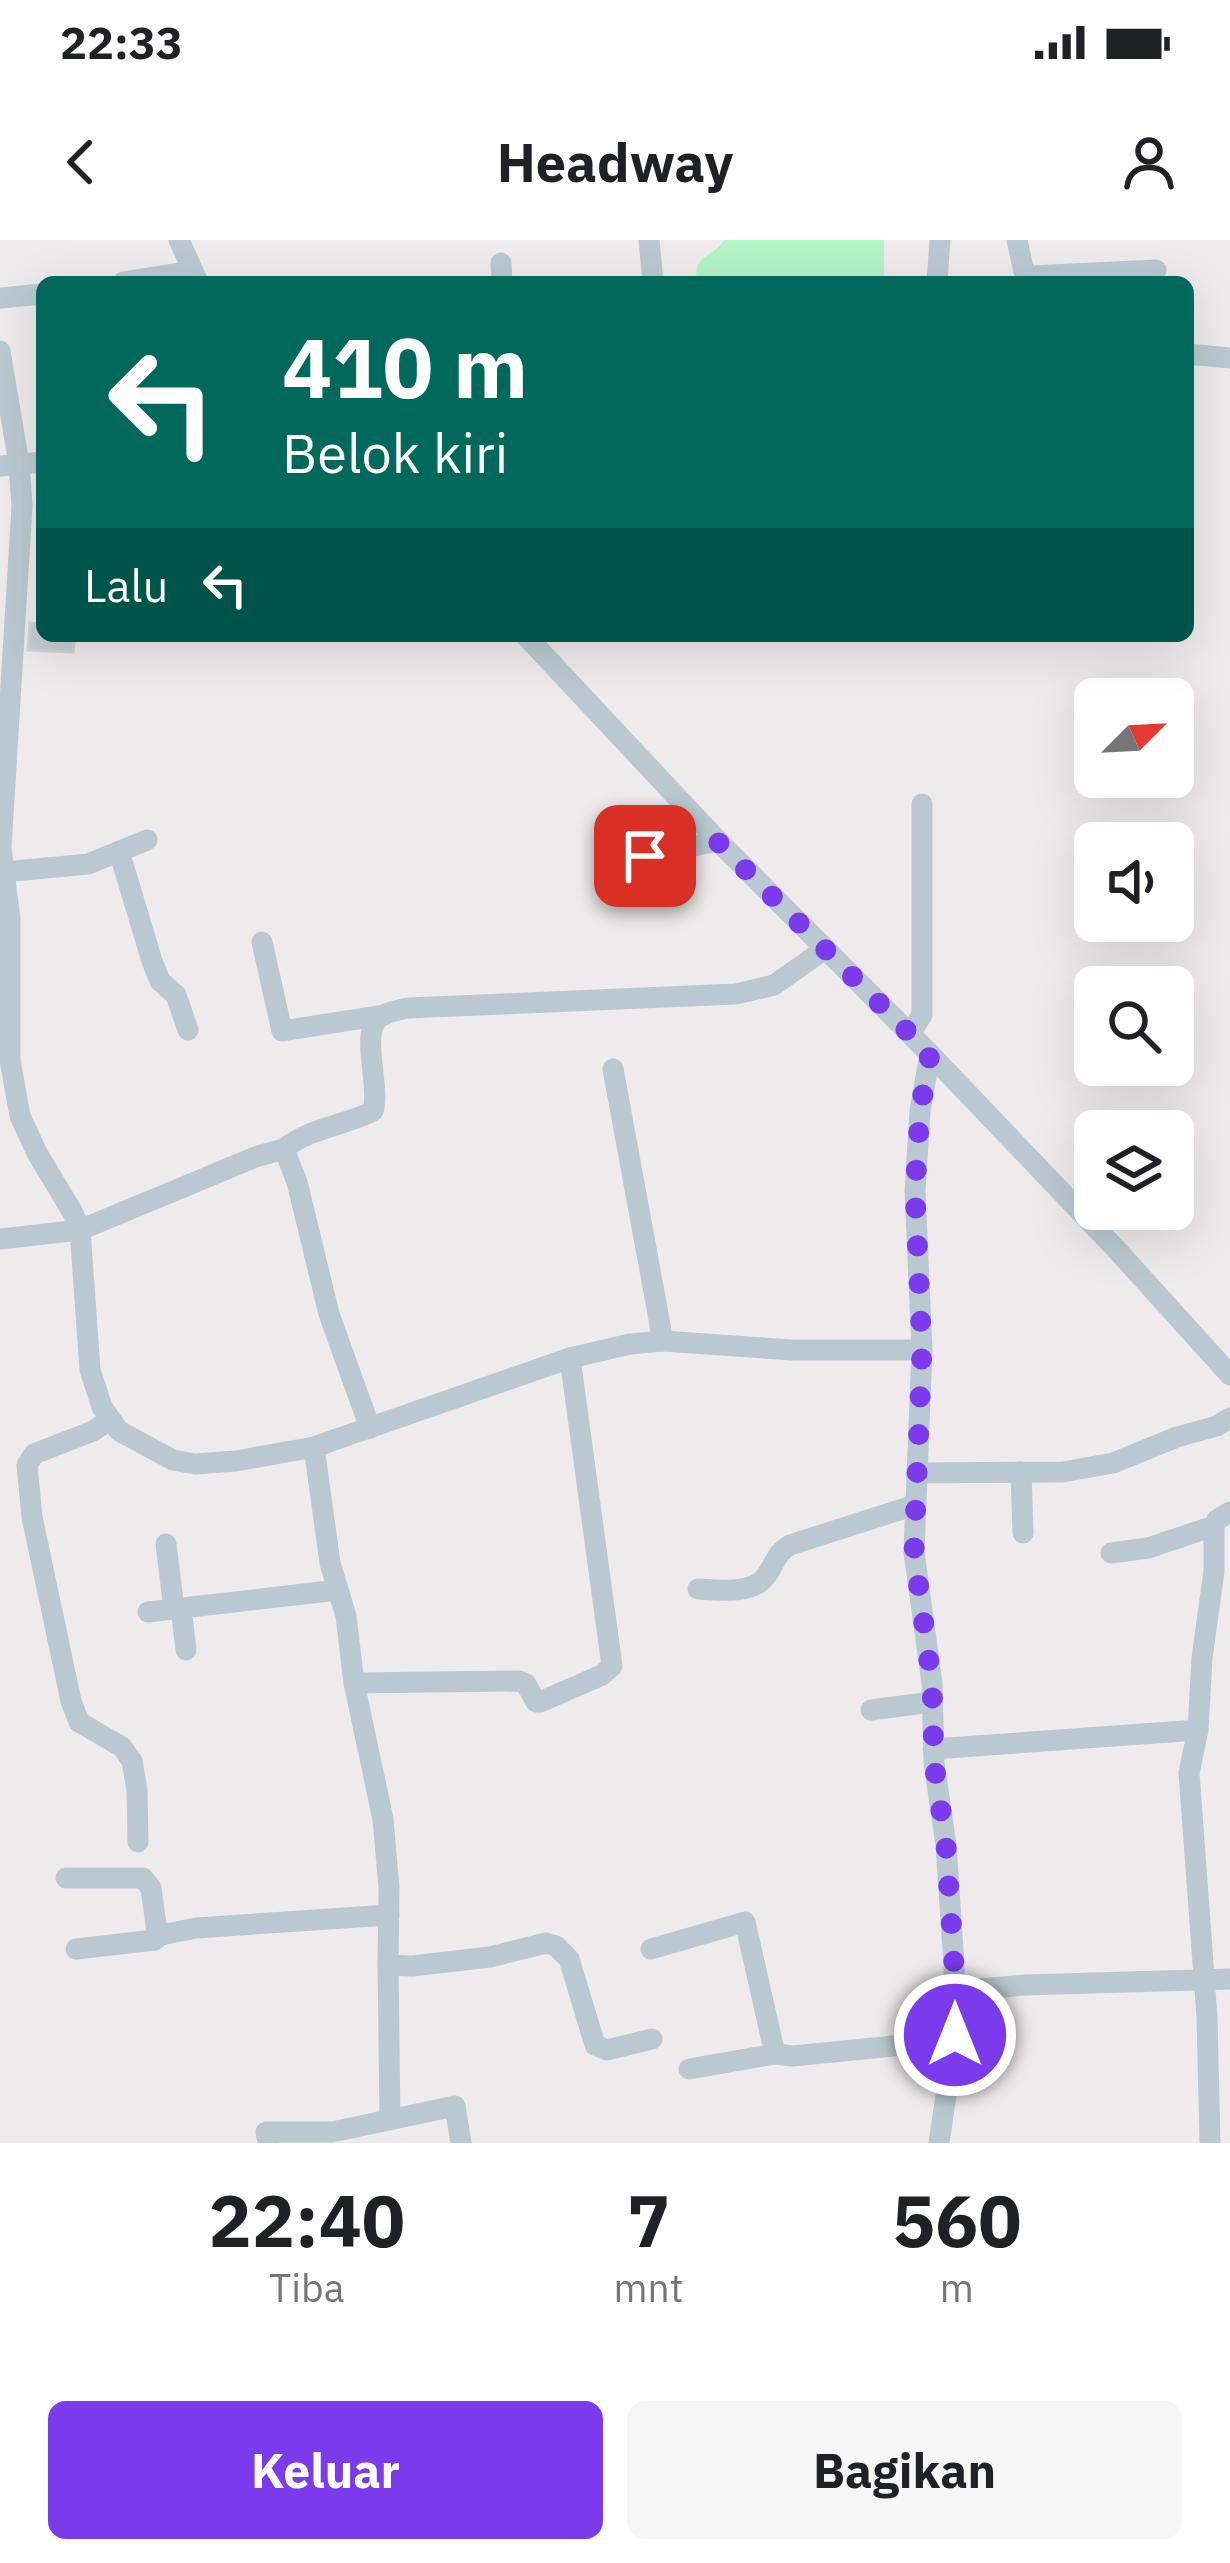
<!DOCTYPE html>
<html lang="id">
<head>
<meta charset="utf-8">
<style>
  :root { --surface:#fff; --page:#f6f6f6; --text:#202124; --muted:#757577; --accent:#7c3aed }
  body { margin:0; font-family:"IBM Plex Sans",sans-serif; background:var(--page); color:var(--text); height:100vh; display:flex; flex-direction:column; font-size:45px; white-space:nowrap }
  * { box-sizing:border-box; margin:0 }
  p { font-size:39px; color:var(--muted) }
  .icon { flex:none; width:66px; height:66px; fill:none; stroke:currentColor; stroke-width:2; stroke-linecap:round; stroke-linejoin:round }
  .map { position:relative; height:1903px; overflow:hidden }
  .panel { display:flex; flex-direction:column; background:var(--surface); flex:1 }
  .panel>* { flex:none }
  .top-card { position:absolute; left:36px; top:36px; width:1158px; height:366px; border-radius:18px; box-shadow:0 12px 48px #0002; background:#00695c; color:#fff; overflow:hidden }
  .needle { width:78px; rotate:66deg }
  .buttons { position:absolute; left:1074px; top:438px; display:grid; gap:24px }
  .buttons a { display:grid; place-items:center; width:120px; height:120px; border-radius:18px; background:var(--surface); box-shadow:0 12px 48px #0002; font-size:60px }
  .pin { position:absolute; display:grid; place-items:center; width:102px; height:102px; color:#fff; margin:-51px; border-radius:24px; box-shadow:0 6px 18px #0006 }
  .me { position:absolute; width:132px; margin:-66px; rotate:0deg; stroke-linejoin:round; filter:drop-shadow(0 0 9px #0008) }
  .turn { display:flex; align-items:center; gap:42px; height:252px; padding:0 48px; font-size:54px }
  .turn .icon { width:156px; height:156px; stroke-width:2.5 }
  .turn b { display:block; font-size:84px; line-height:102px }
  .then { display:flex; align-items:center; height:114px; padding:0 48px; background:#0003; gap:24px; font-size:45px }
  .eta { display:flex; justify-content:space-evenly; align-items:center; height:204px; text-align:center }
  .eta b { font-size:72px; font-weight:800; line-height:84px }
  .action { display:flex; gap:24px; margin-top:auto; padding:24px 48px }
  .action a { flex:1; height:138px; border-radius:18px; background:var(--accent); color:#fff; font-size:48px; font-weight:800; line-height:138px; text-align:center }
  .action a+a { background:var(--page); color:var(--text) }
  .status { display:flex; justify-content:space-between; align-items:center; height:84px; padding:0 60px; background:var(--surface); direction:ltr }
  .status svg { height:33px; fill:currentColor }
  header { display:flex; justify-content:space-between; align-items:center; height:156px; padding:0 48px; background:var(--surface); font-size:54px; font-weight:800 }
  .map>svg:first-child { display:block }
</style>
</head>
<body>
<div class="status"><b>22:33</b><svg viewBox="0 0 49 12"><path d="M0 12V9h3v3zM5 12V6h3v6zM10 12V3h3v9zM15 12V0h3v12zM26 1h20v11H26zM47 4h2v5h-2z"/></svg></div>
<header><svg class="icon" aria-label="back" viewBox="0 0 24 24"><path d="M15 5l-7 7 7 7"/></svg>Headway<svg class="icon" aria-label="person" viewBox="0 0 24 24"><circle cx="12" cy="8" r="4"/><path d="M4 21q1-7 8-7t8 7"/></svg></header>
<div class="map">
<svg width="1230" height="1903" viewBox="0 0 1230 1903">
  <rect width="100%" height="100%" fill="#efebec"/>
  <path fill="#b2f4c5" d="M724,0H884V38L882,42H702L697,39C692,16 715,16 724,0Z"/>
  <polygon fill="#c7ccd2" stroke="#cfd2d9" stroke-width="3" points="30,383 42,384 42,396 75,396 73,412 28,410"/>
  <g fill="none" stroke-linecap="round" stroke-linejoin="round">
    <g stroke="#bac9d1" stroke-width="21">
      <polyline points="179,0 198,42"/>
      <polyline points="649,0 653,42"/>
      <polyline points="1017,0 1024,32 1030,36 1156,30"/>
      <polyline points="501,23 502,42"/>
      <polyline points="123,42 192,31"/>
      <polyline points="937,42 940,0"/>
      <polyline points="0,58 42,54"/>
      <polyline points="0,111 19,224 22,266 1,608 10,679 10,820 20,876 37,913 73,973 80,990 90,1130 102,1167 119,1191 173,1220 195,1224 236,1221 314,1207 570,1118 630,1104 663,1101 792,1110 922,1110"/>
      <polyline points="1188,114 1230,118"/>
      <polyline points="0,226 42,222"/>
      <polyline points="526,396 718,601 930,814 1117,1010 1230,1135"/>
      <polyline points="119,611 152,721 160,741 176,755 188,790"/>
      <polyline points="609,623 718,601"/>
      <polyline points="4,632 88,624 147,600"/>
      <polyline points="262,702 282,791 384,775"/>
      <polyline points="910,794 922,775 922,564"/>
      <polyline points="930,814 920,871 915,951 922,1110 914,1312 932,1443 934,1523 946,1605 954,1725 955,1794 939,1903"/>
      <polyline points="613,829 663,1101"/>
      <polyline points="0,999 80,990 258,916 284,909"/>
      <polyline points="110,1180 93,1191 34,1214 27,1225 32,1277 71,1461 79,1482 122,1507 132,1521 137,1550 138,1602"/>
      <path d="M370,1188L329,1074L297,942L284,909C309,888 344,886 373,871C381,847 359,791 380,777C387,772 399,770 408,768L736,754L774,745L825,709"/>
      <polyline points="314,1207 330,1323 346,1376 354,1443 383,1579 389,1648 388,1725 412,1726 490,1717 546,1703 556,1706 569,1719 595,1805 607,1810 652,1799"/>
      <polyline points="1021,1232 1023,1293"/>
      <polyline points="916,1233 1063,1232 1113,1223 1177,1197 1217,1186 1230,1178"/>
      <polyline points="166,1304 174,1369"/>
      <polyline points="1111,1313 1148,1308 1214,1286"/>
      <path d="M698,1349C719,1350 752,1355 766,1336C777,1322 773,1316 790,1305L915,1265"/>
      <polyline points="181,1368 186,1410"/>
      <polyline points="148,1372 338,1350"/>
      <polyline points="354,1443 519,1441 526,1444 536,1462 540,1462 602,1435 612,1426 570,1118"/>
      <polyline points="871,1470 932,1462"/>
      <polyline points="933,1509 1198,1490"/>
      <polyline points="66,1638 143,1638 151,1648 157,1692 161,1695 196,1688 389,1675"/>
      <polyline points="76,1709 155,1700 161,1695"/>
      <polyline points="651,1709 745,1682 775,1814"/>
      <polyline points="388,1725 390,1879"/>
      <polyline points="955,1747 979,1749 1025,1745 1230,1739"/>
      <polyline points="689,1829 775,1814 793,1816 954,1800"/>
      <polyline points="268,1903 266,1892 332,1892 455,1866 461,1903"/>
      <polyline points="1210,1903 1207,1777 1189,1533 1198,1490 1202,1418 1214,1331 1214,1286 1217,1280 1230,1272"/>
    </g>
  </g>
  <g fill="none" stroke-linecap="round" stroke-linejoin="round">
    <polyline stroke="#7c3aed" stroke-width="21" stroke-dasharray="0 37.8" points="645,616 718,602 930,814 920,871 915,951 922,1110 914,1312 932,1443 934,1523 946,1605 954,1725 955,1795"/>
  </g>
</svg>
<div class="buttons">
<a><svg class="needle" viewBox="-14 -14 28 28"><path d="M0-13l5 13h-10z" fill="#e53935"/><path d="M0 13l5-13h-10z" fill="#757577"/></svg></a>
<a><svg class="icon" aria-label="sound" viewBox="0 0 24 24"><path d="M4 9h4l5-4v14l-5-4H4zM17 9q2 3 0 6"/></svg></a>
<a><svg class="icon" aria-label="search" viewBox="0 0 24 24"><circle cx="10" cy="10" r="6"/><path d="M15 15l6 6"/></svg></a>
<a><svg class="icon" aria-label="layers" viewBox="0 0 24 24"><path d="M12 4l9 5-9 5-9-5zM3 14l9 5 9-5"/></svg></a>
</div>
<div class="pin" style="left:645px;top:616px;background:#d93025"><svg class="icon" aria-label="arrive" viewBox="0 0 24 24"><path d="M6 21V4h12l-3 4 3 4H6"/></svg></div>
<svg class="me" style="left:955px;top:1795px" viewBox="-20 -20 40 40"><circle r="17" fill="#7c3aed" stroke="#fff" stroke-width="3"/><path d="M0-11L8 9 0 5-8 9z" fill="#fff"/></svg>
<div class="top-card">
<div class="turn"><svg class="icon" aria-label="left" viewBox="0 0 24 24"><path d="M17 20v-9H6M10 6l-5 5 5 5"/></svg><div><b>410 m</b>Belok kiri</div></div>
<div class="then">Lalu<svg class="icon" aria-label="left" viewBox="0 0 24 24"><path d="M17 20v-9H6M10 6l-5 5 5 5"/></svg></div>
</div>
</div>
<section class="panel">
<div class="eta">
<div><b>22:40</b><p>Tiba</p></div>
<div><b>7</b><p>mnt</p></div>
<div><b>560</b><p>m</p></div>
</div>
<div class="action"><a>Keluar</a><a>Bagikan</a></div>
</section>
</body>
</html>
